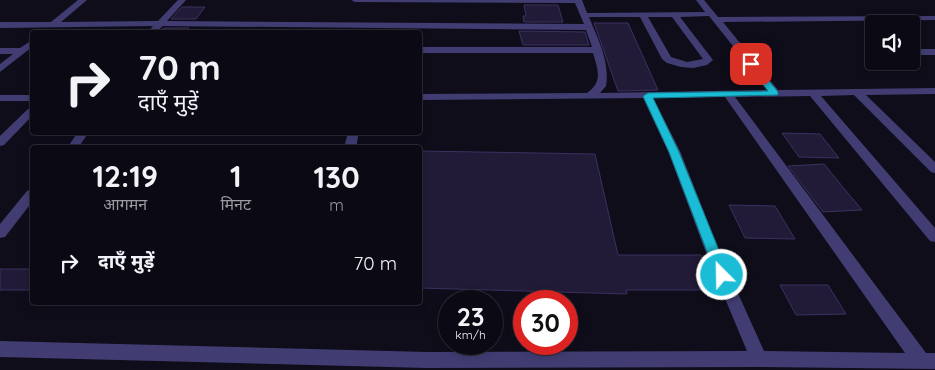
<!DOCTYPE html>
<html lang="hi">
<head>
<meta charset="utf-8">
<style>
  :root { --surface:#0b0a14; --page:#191822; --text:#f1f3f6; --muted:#9a9aa0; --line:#2b2b34 }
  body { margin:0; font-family:Quicksand,"Noto Sans Devanagari",sans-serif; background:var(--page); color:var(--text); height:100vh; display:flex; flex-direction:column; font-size:19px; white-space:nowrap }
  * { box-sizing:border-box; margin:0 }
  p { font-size:16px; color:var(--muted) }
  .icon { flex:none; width:28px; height:28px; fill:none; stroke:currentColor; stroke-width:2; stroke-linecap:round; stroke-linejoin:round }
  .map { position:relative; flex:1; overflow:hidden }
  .drawer { position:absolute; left:30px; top:145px; width:392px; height:160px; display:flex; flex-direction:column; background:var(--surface); border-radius:5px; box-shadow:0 2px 8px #0003,0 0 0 1px var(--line) }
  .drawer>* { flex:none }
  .guide { position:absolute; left:30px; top:30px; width:392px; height:105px; border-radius:5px; box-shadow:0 2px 8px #0003,0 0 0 1px var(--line); background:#0b0a14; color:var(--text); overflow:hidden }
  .fabs { position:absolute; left:865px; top:15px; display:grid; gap:10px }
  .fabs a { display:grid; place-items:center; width:55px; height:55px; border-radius:5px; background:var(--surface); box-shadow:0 2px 8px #0003,0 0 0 1px var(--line); font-size:25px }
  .speed { position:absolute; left:438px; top:290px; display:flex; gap:10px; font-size:25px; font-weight:700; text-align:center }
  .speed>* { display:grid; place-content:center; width:65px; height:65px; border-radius:50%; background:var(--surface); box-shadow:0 2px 8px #0003,0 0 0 1px var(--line); line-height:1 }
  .speed small { font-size:12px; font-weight:400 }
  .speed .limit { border:8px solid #d22; background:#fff; color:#111 }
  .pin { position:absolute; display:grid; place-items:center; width:42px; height:42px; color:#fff; margin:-21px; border-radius:10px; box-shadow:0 2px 8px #0006 }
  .me { position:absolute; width:55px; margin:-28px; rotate:337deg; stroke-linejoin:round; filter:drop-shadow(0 0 4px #0008) }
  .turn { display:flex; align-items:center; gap:18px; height:105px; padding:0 25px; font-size:22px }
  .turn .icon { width:65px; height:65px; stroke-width:2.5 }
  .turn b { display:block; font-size:35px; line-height:42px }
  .eta { display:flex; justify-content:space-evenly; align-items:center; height:85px; text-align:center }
  .eta b { font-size:30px; font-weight:700; line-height:35px }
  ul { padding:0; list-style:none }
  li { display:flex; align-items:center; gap:15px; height:65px; padding:0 25px }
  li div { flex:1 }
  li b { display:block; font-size:19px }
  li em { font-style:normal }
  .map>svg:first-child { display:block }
</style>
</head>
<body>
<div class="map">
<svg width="935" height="370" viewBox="0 0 935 370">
  <rect width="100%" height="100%" fill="#0f0d1a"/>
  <g fill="#221b38" stroke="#3c3061">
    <polygon points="524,5 558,5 563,22 524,22 523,16 526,16"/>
    <polygon points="182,7 205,7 196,19 171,19"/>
    <polygon points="594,23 628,23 658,90 618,91"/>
    <polygon points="164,28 189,28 185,32 158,32"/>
    <polygon points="519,31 585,32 589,45 523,45"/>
    <polygon points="782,133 820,134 839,158 799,157"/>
    <polygon points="420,151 595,154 618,255 701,255 716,290 626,290 627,294 420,288"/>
    <polygon points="824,164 842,186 862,210 823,212 788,166"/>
    <polygon points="729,205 775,206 795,239 745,238"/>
    <rect x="0" y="269" width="32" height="21"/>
    <polygon points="780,285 828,285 846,314 796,315"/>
  </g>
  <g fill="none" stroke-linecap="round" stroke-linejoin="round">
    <g fill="#413d73" fill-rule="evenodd">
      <path d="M78,0H87L61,22L158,21L178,0H186L167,21L584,24L575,3L355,2L351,0H582L587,13L705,12L696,0H704L718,17L935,16V20L723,22L778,90L935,88V94L866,95L935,162V173L931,172L854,95L821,96L935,228V242L930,241L810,96L735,97L926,353H935V369L759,367L427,368L0,357V341L427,352L747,351L708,258L668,151L643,98L420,100V94L587,93C603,82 598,70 593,53H420V47H592L586,30L163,26L156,32H148L153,26L0,28V22H51ZM709,16L768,90L600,93L606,86C610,62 598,39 589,17H640L662,59L667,63L681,67L693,68L707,65L713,60L680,17ZM648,17H672L703,59L687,62L671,57ZM725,97L905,353L764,351L722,258L680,151L653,98Z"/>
      <polygon points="32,40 32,47 0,72 0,64 13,54 0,54 0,48 20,48"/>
      <rect x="911" y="49" width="24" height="6"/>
      <rect x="0" y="95" width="32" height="6"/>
      <polygon points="32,108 32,116 4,145 0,146 0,136 28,109"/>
      <polygon points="78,132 89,132 78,148 67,148"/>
      <polygon points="348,132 359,132 356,148 344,148"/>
      <polygon points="32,189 32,202 5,237 0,238 0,224 27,191"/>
    </g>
  </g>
  <polygon fill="#1bbcd5" stroke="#127a8a" points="748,62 754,62 778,92 778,95 653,98 679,152 729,275 727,279 722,280 718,279 716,275 669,152 643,96 648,93 768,91 748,66"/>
</svg>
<div class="fabs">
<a><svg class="icon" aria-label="sound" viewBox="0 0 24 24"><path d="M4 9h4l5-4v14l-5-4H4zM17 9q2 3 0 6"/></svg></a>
</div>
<div class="speed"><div>23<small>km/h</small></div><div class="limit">30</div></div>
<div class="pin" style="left:751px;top:64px;background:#d93025"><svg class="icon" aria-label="arrive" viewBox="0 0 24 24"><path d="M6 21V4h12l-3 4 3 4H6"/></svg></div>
<svg class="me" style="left:722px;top:275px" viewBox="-20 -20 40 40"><circle r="17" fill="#1bbcd5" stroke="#fff" stroke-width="3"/><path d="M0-11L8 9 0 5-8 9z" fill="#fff"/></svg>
<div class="guide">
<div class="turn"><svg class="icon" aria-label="right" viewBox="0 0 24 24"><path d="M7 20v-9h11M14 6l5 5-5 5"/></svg><div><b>70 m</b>दाएँ मुड़ें</div></div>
</div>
<section class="drawer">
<div class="eta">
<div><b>12:19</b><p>आगमन</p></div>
<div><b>1</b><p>मिनट</p></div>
<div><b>130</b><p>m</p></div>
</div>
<ul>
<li><svg class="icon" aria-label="right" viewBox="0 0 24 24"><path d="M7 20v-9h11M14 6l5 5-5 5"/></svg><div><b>दाएँ मुड़ें</b></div><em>70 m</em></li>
</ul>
</section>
</div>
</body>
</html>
